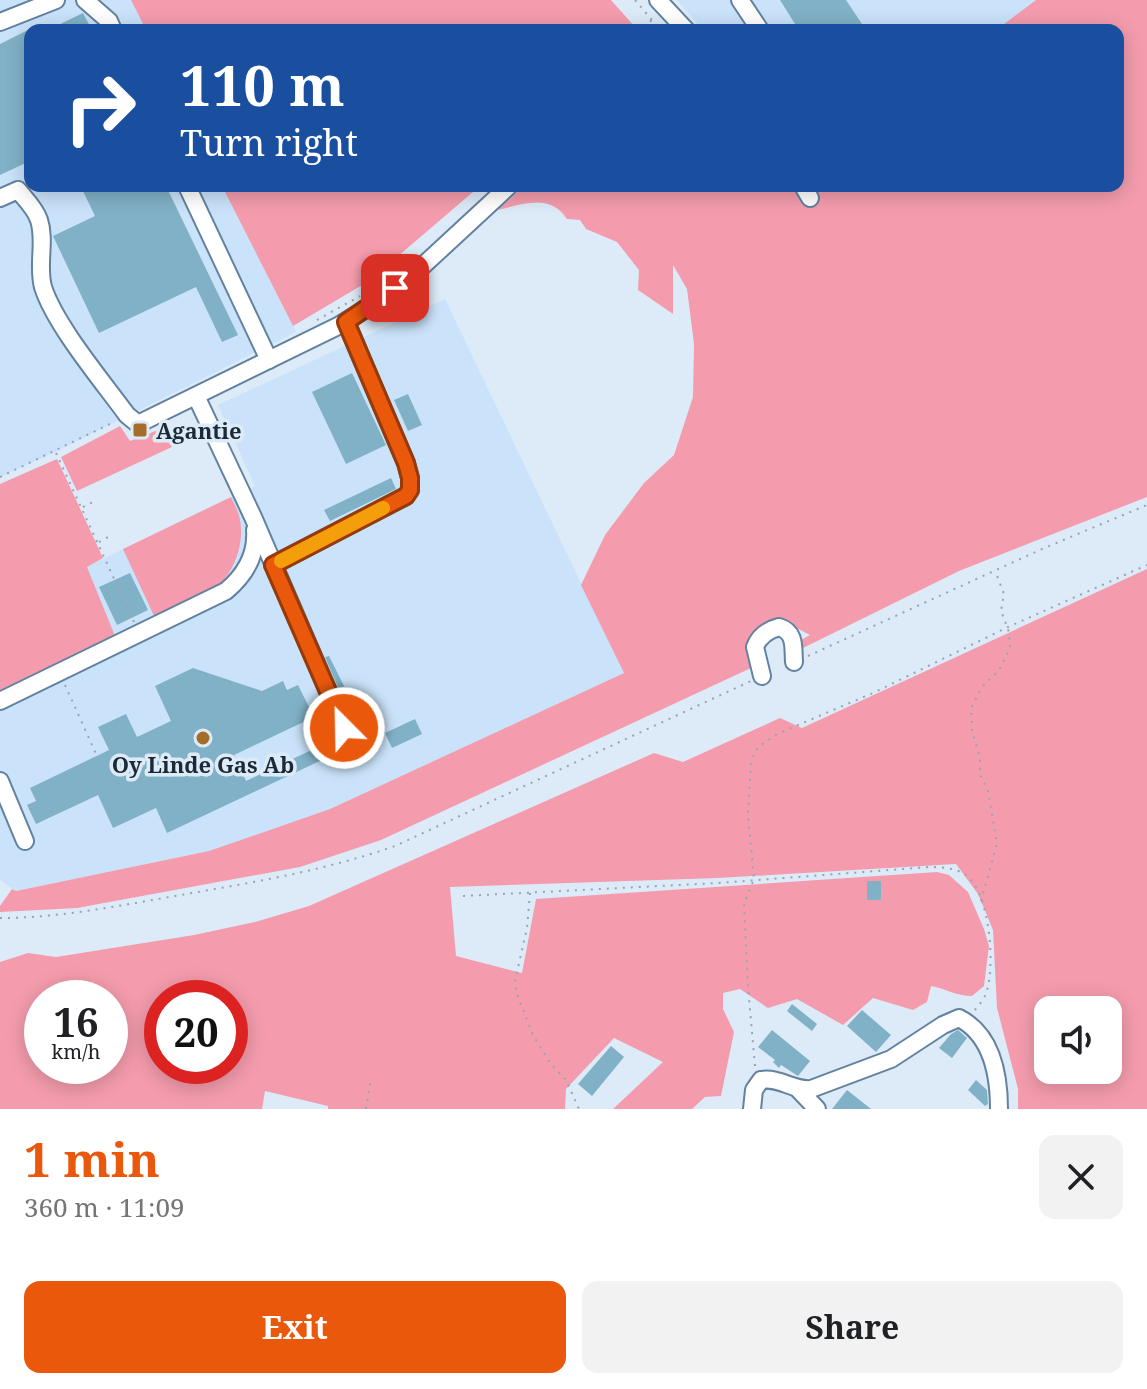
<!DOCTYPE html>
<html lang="en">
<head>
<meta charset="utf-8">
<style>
  :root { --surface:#fff; --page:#f2f2f2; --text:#202124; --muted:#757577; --accent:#ea580c }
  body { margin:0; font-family:"Noto Serif",serif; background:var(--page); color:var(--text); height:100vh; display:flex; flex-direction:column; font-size:30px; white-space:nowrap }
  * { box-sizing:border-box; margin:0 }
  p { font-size:26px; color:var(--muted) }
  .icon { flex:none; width:44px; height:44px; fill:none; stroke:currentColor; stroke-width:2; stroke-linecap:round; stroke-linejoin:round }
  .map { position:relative; height:1109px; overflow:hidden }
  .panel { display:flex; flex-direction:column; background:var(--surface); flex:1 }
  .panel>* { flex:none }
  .guide { position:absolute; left:24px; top:24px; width:1100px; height:168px; border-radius:16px; box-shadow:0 4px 20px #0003; background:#1a4fa0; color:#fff; overflow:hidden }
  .controls { position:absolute; left:1034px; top:996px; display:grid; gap:16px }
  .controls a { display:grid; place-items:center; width:88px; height:88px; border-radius:16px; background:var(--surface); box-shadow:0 4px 20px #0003; font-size:40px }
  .speed { position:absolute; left:24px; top:980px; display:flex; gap:16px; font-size:40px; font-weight:700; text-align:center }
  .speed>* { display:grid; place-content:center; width:104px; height:104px; border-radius:50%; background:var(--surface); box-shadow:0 4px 20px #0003; line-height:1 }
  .speed small { font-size:20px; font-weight:400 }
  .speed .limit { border:12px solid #d22; background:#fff; color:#111 }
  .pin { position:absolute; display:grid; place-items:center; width:68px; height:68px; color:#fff; margin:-34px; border-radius:16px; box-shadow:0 4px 12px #0006 }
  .me { position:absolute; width:88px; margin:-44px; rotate:337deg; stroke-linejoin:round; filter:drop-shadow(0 0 6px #0008) }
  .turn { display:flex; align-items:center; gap:28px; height:168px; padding:0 24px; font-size:36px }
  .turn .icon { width:104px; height:104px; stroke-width:2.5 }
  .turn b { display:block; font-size:56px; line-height:68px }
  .round { display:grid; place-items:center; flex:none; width:84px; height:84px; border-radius:16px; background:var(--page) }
  .head { display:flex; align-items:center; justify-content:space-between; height:136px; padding:0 24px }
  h1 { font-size:48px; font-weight:700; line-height:60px; color:var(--accent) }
  .action { display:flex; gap:16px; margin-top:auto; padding:16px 24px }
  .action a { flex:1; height:92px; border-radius:16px; background:var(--accent); color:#fff; font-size:32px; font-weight:700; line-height:92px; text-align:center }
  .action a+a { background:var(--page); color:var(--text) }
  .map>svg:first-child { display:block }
</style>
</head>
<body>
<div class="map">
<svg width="1147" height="1109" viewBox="0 0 1147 1109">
  <rect width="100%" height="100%" fill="#ddebf8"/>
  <g fill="#cae3fa">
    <polygon points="0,0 131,0 146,30 30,30 30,186 222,186 296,332 55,452 0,477"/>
    <polygon points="677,0 1036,0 996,30 703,30"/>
    <polygon points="445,299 624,673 330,809 209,851 16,891 0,880 0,608 255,486 218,405"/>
  </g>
  <g fill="#f49cad" fill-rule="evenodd">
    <polygon points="131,0 611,0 635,27 631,30 146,30"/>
    <path d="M1036,0H1147V497L959,571L799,650V641L810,635L789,624L750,640L747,652L751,668L381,840L300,867L77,908L0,912V906L12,889L16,891L209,851L330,809L624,673L581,585L605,535L644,483L674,455L693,397L694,344L687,289L673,265V314L638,290L639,270L617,242L586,229L580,220L567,219C550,193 523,204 498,210L524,186H792L803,202L819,196L814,186H1118V30H996Z"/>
    <polygon points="222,186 480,186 369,281 293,326"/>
    <polygon points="120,426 130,441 163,428 172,447 77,491 61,457"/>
    <polygon points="57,459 103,558 87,567 115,636 0,694 0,484"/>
    <path d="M231,497C234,504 239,512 240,520C245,544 233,578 211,591C193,602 173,609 155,618L123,549Z"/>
    <path d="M1147,569V1109H1018V1089L997,1008L993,930L978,894L956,864L718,878L450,887L456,956L522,973L536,899L937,872L949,875L968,892L984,929L989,946L984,986L972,996C956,996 947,989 931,986L927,1002L913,1010L873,998L843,1025L797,999L768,1008L740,989L723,993V1009L734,1032L721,1096L705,1097L692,1109H613L663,1062L614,1038L566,1089L565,1109H328V1106L265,1091L262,1109H0V962L28,953L56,957L194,935L255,922L309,906L654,753L683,762L780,718L802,728ZM42,998H110V1066H42ZM162,998H230V1066H162ZM1048,1010H1108V1070H1048Z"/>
  </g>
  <g fill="#81b1c6">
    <polygon points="780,0 846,0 866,30 785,30 795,24"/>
    <polygon points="83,13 92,30 48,30"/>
    <polygon points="30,29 30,161 0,175 0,44"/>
    <polygon points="88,186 166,186 238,335 222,342 196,287 99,333 53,236 95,216 82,189"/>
    <polygon points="352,373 386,445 346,464 312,392"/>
    <polygon points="408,394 422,425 408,431 394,400"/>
    <polygon points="391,478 396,489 330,521 324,510"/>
    <polygon points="130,573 148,610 117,625 99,587"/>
    <polygon points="329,656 356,710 349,713 325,657"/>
    <polygon points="193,668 262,691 283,681 287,690 298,685 314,717 234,755 246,781 339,737 349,738 355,730 362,726 370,743 326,763 324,759 167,833 156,808 113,828 98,795 36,824 27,805 36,801 30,788 109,750 98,727 126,714 137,737 171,721 155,686"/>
    <polygon points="415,719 422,734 392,748 385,733"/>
    <rect x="867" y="881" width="14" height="19"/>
    <polygon points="792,1004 817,1024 812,1031 787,1011"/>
    <polygon points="862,1010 891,1035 876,1052 847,1026"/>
    <polygon points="772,1030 810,1061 798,1076 781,1065 779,1068 773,1062 775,1060 758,1047"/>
    <polygon points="958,1030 967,1038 952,1058 939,1048 951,1034"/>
    <polygon points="611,1046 624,1057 592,1096 578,1084"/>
    <polygon points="976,1080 987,1090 988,1104 985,1106 968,1090"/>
    <polygon points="847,1090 871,1109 832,1109"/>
  </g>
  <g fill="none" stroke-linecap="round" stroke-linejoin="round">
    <defs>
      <g id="minor">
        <polyline points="85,0 109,21 113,30"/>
        <polyline points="658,0 686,30"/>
        <polyline points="740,0 760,30"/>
        <polyline points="0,22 56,0"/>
        <polyline points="187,186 269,360"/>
        <polyline points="803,186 810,198"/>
        <path d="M0,198L18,190C25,199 35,208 39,220C46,241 37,265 43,287C55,325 103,382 127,415L138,424L338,326L377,302L414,274L509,186"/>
        <polyline points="196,396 253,517 344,728"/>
        <polyline points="273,565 406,496 410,490 410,478 406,463 346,322"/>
        <path d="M762,676L755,647C759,636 768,630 779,627C796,632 793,648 794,662"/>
        <path d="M0,701L226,591C245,575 257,556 255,530"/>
        <polyline points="0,781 25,841"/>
        <polyline points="799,1090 817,1109"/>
        <path d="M752,1109L754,1090L761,1080C780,1077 793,1091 811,1089L891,1059L943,1025L959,1018C992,1035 999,1076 999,1109"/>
      </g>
    </defs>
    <use href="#minor" stroke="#6282a0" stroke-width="20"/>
    <g stroke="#96a4b1" stroke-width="2" stroke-dasharray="2 6" stroke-linecap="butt">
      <polyline points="635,0 651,19 657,20"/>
      <polyline points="649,30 651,20"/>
      <polyline points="317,320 360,296"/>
      <polyline points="56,453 134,622"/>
      <polyline points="0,477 114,422"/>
      <polyline points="83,507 93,502"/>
      <polyline points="99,542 110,536"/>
      <polyline points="808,656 1042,549 1147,505"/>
      <polyline points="65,685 97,756"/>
      <polyline points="530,893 527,928 515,981 516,992 533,1035 550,1063 566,1080 579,1109"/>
      <path d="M463,896L718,883L929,867C941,867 956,868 966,875C990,893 995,964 987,990C985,999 979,1005 974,1011"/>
      <polyline points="981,901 997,844 988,791 980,774 980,758 972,730 971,709 981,688 999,670 1010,648 1009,632 1001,611 1004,594 996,573"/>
      <path d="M0,918C59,918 117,906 175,896C249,883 324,871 395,846L751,681"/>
      <polyline points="755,1066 748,987 744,904 754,879 748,815 751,761 758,747 777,734 873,693 1008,627 1147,565"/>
      <polyline points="366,1109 371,1078"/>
    </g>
    <use href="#minor" stroke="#fff" stroke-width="16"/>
  </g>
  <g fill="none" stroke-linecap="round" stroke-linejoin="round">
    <defs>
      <polyline id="route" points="344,728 273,565 406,496 410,490 410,478 406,463 346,322 395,288"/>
    </defs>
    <use href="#route" stroke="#983908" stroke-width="20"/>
    <use href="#route" stroke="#ea580c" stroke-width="14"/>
    <polyline stroke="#f59e0b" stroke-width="14" points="281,561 383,508"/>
  </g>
  <g fill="#a56c2a" stroke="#ddebf8" stroke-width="3">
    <rect x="132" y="422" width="16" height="16" rx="4"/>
    <circle cx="203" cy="738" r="8"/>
  </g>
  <g text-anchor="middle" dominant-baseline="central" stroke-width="7" stroke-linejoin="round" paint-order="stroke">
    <g font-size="22" font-weight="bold" fill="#1c2a36" stroke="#ddebf8" text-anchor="start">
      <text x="156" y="430">Agantie</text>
      <text x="203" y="764" text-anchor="middle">Oy Linde Gas Ab</text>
    </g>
  </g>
</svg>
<div class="controls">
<a><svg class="icon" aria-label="sound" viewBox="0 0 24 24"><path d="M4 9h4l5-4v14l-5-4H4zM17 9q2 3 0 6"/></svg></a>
</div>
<div class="speed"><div>16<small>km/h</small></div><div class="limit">20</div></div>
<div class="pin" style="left:395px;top:288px;background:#d93025"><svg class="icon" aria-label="arrive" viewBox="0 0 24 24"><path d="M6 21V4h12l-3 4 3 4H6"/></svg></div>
<svg class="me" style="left:344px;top:728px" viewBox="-20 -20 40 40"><circle r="17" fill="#ea580c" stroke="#fff" stroke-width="3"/><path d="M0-11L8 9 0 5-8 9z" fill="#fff"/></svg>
<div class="guide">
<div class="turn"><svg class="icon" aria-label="right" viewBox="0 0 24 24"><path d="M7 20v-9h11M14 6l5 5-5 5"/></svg><div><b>110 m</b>Turn right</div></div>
</div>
</div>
<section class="panel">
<div class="head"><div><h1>1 min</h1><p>360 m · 11:09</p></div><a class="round"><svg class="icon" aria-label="close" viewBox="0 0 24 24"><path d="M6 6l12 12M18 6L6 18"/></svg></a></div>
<div class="action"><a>Exit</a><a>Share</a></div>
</section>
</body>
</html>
